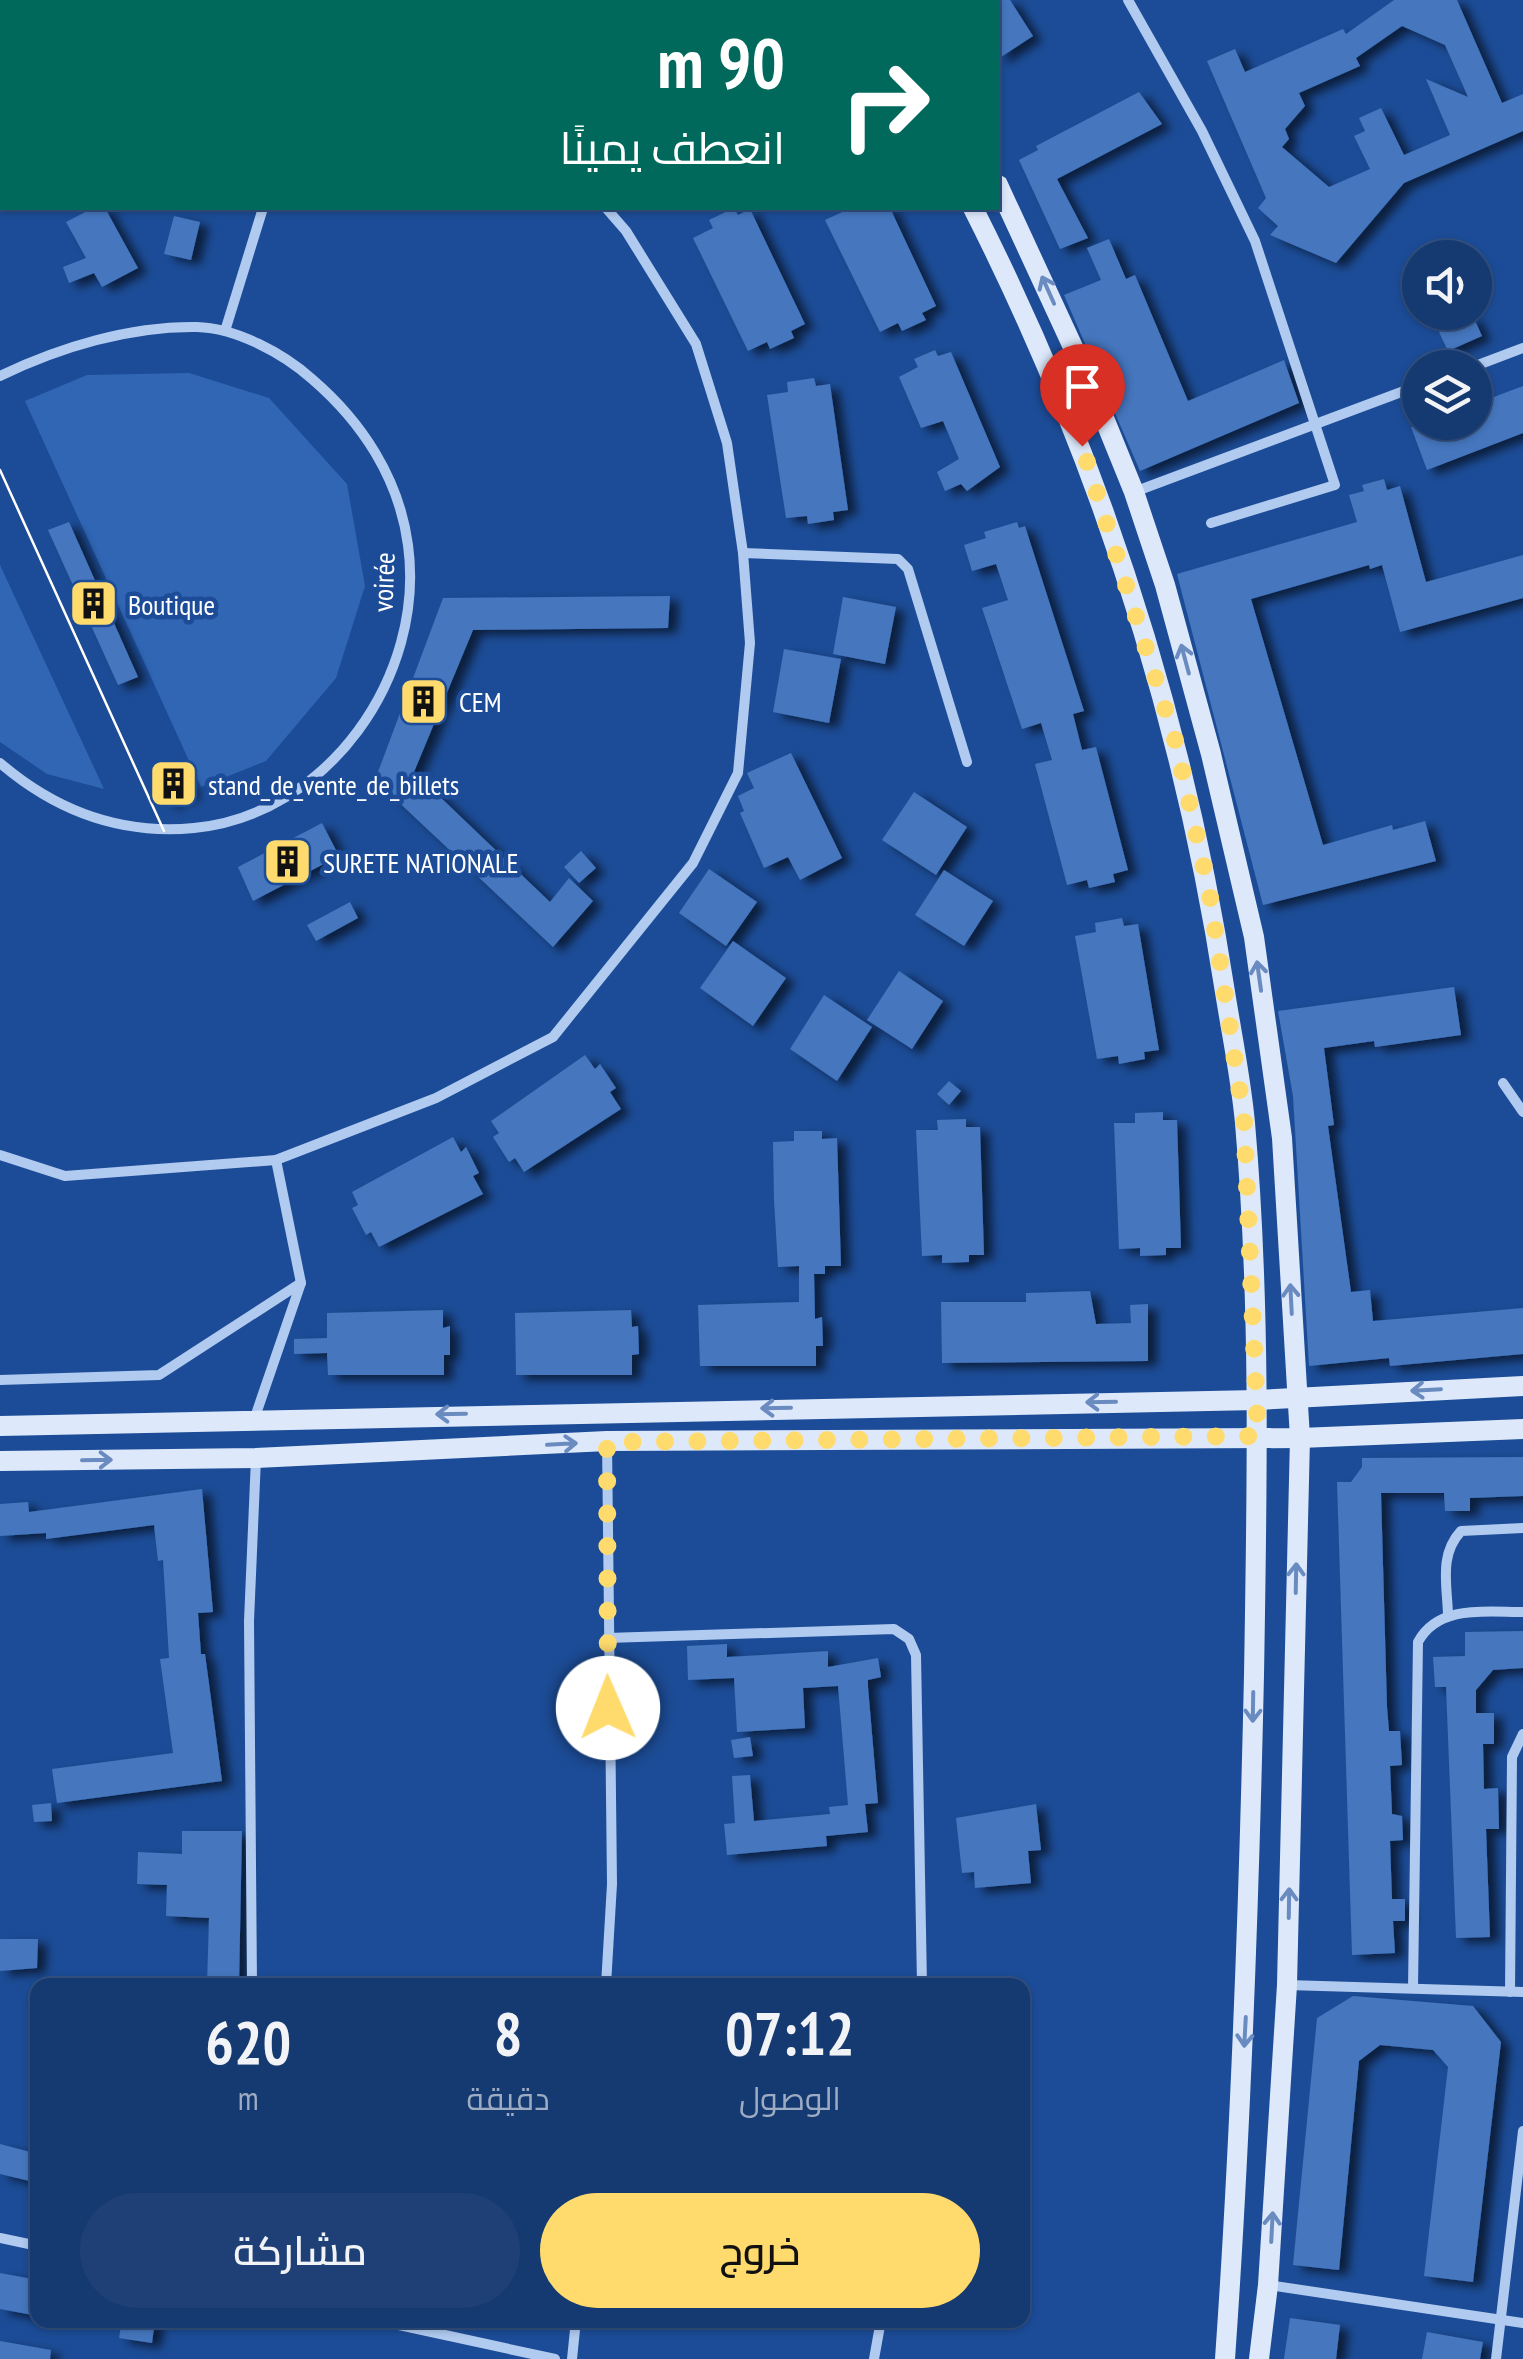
<!DOCTYPE html>
<html lang="ar">
<head>
<meta charset="utf-8">
<style>
  :root { --surface:#153971; --page:#1e4076; --text:#f1f3f6; --muted:#9dacc3; --line:#345384; --accent:#ffdb6e }
  body { margin:0; font-family:"PT Sans Narrow",Cairo,sans-serif; background:var(--page); color:var(--text); direction:rtl; height:100vh; display:flex; flex-direction:column; font-size:38px; white-space:nowrap }
  * { box-sizing:border-box; margin:0 }
  p { font-size:32px; color:var(--muted) }
  .icon { flex:none; width:55px; height:55px; fill:none; stroke:currentColor; stroke-width:2; stroke-linecap:round; stroke-linejoin:round }
  .map { position:relative; flex:1; overflow:hidden; direction:ltr }
  .side { position:absolute; left:30px; top:1978px; width:1000px; height:350px; display:flex; flex-direction:column; background:var(--surface); border-radius:20px; box-shadow:0 2px 8px #0004,0 0 0 2px var(--line); direction:rtl }
  .side>* { flex:none }
  .hud { position:absolute; left:0px; top:0px; width:1000px; height:210px; box-shadow:0 2px 8px #0004,0 0 0 2px var(--line); direction:rtl; background:#00695c; color:#fff; overflow:hidden }
  .controls { position:absolute; left:1402px; top:240px; display:grid; gap:20px }
  .controls a { display:grid; place-items:center; width:90px; height:90px; border-radius:50%; background:var(--surface); box-shadow:0 2px 8px #0004,0 0 0 2px var(--line); font-size:50px }
  .pin { position:absolute; display:grid; place-items:center; width:85px; height:85px; color:#fff; margin:-102px -42px; border-radius:50% 50% 50% 0; rotate:-45deg; box-shadow:0 0 10px #0007 }
  .pin .icon { rotate:45deg }
  .me { position:absolute; width:110px; margin:-55px; rotate:359deg; stroke-linejoin:round; filter:drop-shadow(0 0 8px #0008) }
  .turn { display:flex; align-items:center; gap:35px; height:210px; padding:0 50px; font-size:45px }
  .turn .icon { width:130px; height:130px; stroke-width:2.5 }
  .turn b { display:block; font-size:70px; line-height:85px }
  .eta { display:flex; justify-content:space-evenly; align-items:center; height:170px; text-align:center }
  .eta b { font-size:60px; font-weight:600; line-height:70px }
  .action { display:flex; gap:20px; margin-top:auto; padding:20px 50px }
  .action a { flex:1; height:115px; border-radius:60px; background:var(--accent); color:#111; font-size:40px; font-weight:600; line-height:115px; text-align:center }
  .action a+a { background:var(--page); color:var(--text) }
  .map>svg:first-child { display:block }
</style>
</head>
<body>
<div class="map">
<svg width="1523" height="2359" viewBox="0 0 1523 2359">
  <defs>
    <filter id="shadow"><feDropShadow dx="9" dy="5" stdDeviation="5" flood-color="#0009"/></filter>
  </defs>
  <rect width="100%" height="100%" fill="#1c4c97"/>
  <g fill="#3066b4">
    <polygon points="189,373 269,398 347,484 365,586 336,678 266,761 201,787 25,401 87,375"/>
    <polygon points="0,565 104,789 47,774 0,742"/>
  </g>
  <g fill="#4476be" fill-rule="evenodd" filter="url(#shadow)">
    <polygon points="1003,0 1010,0 1033,36 998,59 998,4"/>
    <path d="M1394,0H1457L1502,103L1523,94V131L1404,183L1336,263L1270,235L1278,226L1258,208L1266,198L1207,61L1235,49L1245,72L1343,29L1346,34ZM1402,26L1445,45L1468,97L1426,79L1450,135L1404,155L1381,108L1359,118L1365,131L1354,136L1370,169L1329,187L1282,147L1289,139L1285,129L1305,106L1299,93L1360,66L1356,58Z"/>
    <polygon points="1139,92 1162,124 1057,179 1088,238 1060,249 1019,160 1038,150 1036,146"/>
    <polygon points="93,208 105,208 138,268 102,287 94,273 69,283 63,267 86,258 66,222"/>
    <polygon points="734,208 738,215 750,209 805,324 791,331 794,338 770,349 767,342 748,351 693,238 713,228 709,220"/>
    <polygon points="851,208 890,208 936,306 922,313 926,320 902,331 898,323 880,332 825,220"/>
    <polygon points="174,216 200,222 191,260 164,254"/>
    <polygon points="1109,239 1126,279 1135,275 1188,401 1284,360 1299,403 1140,471 1064,295 1101,280 1087,248"/>
    <polygon points="1473,316 1482,336 1448,351 1439,332"/>
    <polygon points="935,350 938,356 951,352 1000,467 967,491 961,484 945,491 937,472 959,459 943,421 921,428 899,377 918,367 914,359"/>
    <polygon points="814,378 816,386 830,384 848,510 833,512 834,520 808,524 807,516 786,518 767,395 788,392 787,382"/>
    <polygon points="1523,386 1523,433 1427,470 1411,427 1423,422 1475,422 1475,404"/>
    <polygon points="1384,479 1387,490 1400,486 1426,582 1523,555 1523,598 1400,632 1382,565 1370,569 1369,565 1251,599 1323,845 1392,825 1393,830 1425,821 1436,861 1263,905 1177,574 1357,522 1349,495 1364,491 1362,485"/>
    <polygon points="69,522 138,677 118,685 48,530"/>
    <polygon points="1017,522 1019,528 1025,526 1084,711 1073,714 1082,750 1096,747 1128,870 1113,874 1115,882 1089,888 1087,880 1067,885 1035,764 1052,760 1041,723 1022,729 982,608 1008,600 996,564 972,571 964,545 986,538 984,532"/>
    <polygon points="670,596 668,628 473,630 414,772 550,902 569,878 593,901 553,947 375,780 443,598"/>
    <polygon points="843,597 896,607 885,664 833,654"/>
    <polygon points="784,649 841,659 829,723 773,712"/>
    <polygon points="791,753 842,858 800,880 788,857 764,868 740,813 744,811 738,796 754,788 747,773"/>
    <polygon points="179,764 192,793 167,804 154,775"/>
    <polygon points="914,792 967,827 936,875 882,840"/>
    <polygon points="322,823 339,856 253,901 238,867"/>
    <polygon points="581,851 596,868 579,883 564,867"/>
    <polygon points="709,869 757,902 726,946 679,913"/>
    <polygon points="944,870 993,901 964,946 915,915"/>
    <polygon points="350,902 358,918 316,941 307,925"/>
    <polygon points="1122,918 1124,926 1138,924 1159,1050 1144,1052 1145,1059 1119,1064 1118,1056 1097,1059 1075,936 1096,932 1095,923"/>
    <polygon points="733,941 786,978 753,1026 700,988"/>
    <polygon points="899,971 943,1001 912,1049 867,1020"/>
    <polygon points="1454,987 1461,1035 1375,1047 1374,1041 1324,1048 1334,1125 1328,1126 1351,1292 1370,1290 1373,1321 1523,1308 1523,1354 1390,1366 1389,1358 1309,1366 1293,1096 1278,1011"/>
    <polygon points="824,995 872,1027 837,1081 790,1049"/>
    <polygon points="585,1055 595,1069 600,1064 616,1088 610,1092 621,1109 524,1172 515,1158 509,1162 493,1137 499,1133 491,1121"/>
    <polygon points="949,1081 961,1091 949,1105 937,1094"/>
    <polygon points="1163,1112 1163,1120 1177,1120 1181,1248 1166,1248 1166,1255 1140,1256 1140,1248 1119,1249 1114,1123 1135,1123 1135,1113"/>
    <polygon points="966,1119 966,1127 980,1127 984,1255 969,1255 969,1262 942,1263 942,1255 922,1256 916,1130 938,1130 937,1120"/>
    <polygon points="794,1131 822,1131 822,1139 837,1138 841,1266 825,1266 825,1274 814,1274 815,1319 822,1317 823,1346 816,1346 816,1366 700,1366 698,1305 799,1302 799,1266 778,1267 774,1200 773,1142 794,1141"/>
    <polygon points="453,1137 461,1152 466,1147 479,1173 473,1176 483,1194 379,1247 371,1232 366,1235 352,1208 358,1205 352,1192"/>
    <polygon points="1090,1291 1096,1324 1131,1323 1130,1305 1148,1304 1148,1361 942,1363 941,1302 1026,1302 1026,1293"/>
    <polygon points="443,1310 443,1328 450,1326 450,1355 444,1355 444,1375 328,1375 327,1353 294,1354 294,1339 327,1338 327,1313"/>
    <polygon points="631,1310 632,1327 638,1326 639,1354 632,1355 632,1375 516,1375 515,1313"/>
    <polygon points="1523,1457 1523,1496 1470,1498 1470,1511 1445,1511 1444,1493 1381,1493 1387,1707 1389,1731 1400,1731 1402,1765 1390,1766 1392,1814 1402,1816 1403,1840 1390,1841 1392,1899 1405,1899 1405,1921 1393,1921 1395,1953 1352,1955 1337,1482 1351,1482 1362,1467 1362,1458"/>
    <polygon points="202,1489 213,1612 198,1613 201,1654 205,1654 222,1781 57,1803 52,1769 173,1753 160,1659 169,1658 163,1560 158,1561 154,1525 46,1539 46,1533 0,1536 0,1504 28,1502 29,1512"/>
    <polygon points="1523,1631 1523,1668 1493,1670 1476,1690 1476,1713 1494,1713 1494,1744 1483,1744 1484,1789 1498,1788 1499,1829 1486,1829 1490,1937 1456,1938 1446,1687 1435,1687 1433,1657 1465,1656 1465,1632"/>
    <polygon points="727,1644 727,1657 828,1651 828,1667 878,1658 881,1677 868,1680 868,1687 878,1803 865,1804 868,1832 826,1836 827,1846 727,1855 724,1824 735,1823 732,1776 750,1775 754,1821 830,1814 829,1807 848,1805 838,1686 803,1688 805,1728 737,1732 734,1678 688,1680 687,1646"/>
    <polygon points="750,1737 753,1756 734,1758 731,1740"/>
    <polygon points="51,1803 52,1821 34,1822 32,1805"/>
    <polygon points="1036,1804 1041,1850 1028,1851 1031,1883 975,1888 974,1872 962,1873 956,1818"/>
    <polygon points="182,1831 242,1831 239,1985 207,1985 209,1918 166,1916 167,1885 137,1884 138,1852 182,1854"/>
    <polygon points="0,1939 38,1939 37,1968 0,1971"/>
    <polygon points="1353,1996 1473,2006 1501,2042 1473,2282 1424,2276 1448,2067 1433,2050 1380,2045 1359,2061 1339,2270 1293,2265 1317,2018"/>
    <polygon points="0,2144 38,2154 38,2183 0,2174"/>
    <polygon points="0,2273 38,2280 38,2316 0,2309"/>
    <polygon points="1290,2318 1340,2325 1336,2359 1284,2359"/>
    <polygon points="122,2320 155,2320 152,2343 119,2338"/>
    <polygon points="1427,2332 1483,2342 1480,2359 1422,2359"/>
    <polygon points="0,2341 51,2350 50,2359 0,2359"/>
  </g>
  <g fill="none" stroke-linecap="round" stroke-linejoin="round">
    <g stroke="#b0caf0" stroke-width="10">
      <polyline points="423,0 426,2"/>
      <polyline points="1128,0 1202,131 1255,241 1335,485 1211,523"/>
      <polyline points="327,2 327,0"/>
      <polyline points="225,331 263,208"/>
      <polyline points="1470,368 1523,348"/>
      <path d="M0,376C60,347 130,326 197,327C236,328 283,353 312,379C362,422 399,478 408,545C426,676 328,815 194,828C120,835 56,811 0,763"/>
      <polyline points="1134,492 1420,385"/>
      <polyline points="743,553 898,559 908,569 967,762"/>
      <polyline points="1503,1083 1523,1112"/>
      <polyline points="0,1155 65,1176 276,1160 436,1098 553,1037 693,863 738,773 750,643 743,553 727,443 696,344 626,231 606,208"/>
      <polyline points="0,1380 159,1375 301,1283"/>
      <polyline points="255,1417 301,1283 276,1160"/>
      <path d="M1448,1614C1447,1584 1439,1555 1461,1531L1523,1528"/>
      <polyline points="607,1638 894,1629 909,1639 916,1655 922,1985"/>
      <polyline points="252,1985 249,1621 256,1458"/>
      <polyline points="606,1985 612,1884 607,1441"/>
      <polyline points="1287,1985 1523,1992"/>
      <path d="M1413,1988L1418,1642C1438,1604 1487,1612 1523,1612"/>
      <polyline points="1510,1992 1512,1757 1523,1734"/>
      <polyline points="0,2238 38,2246"/>
      <polyline points="1268,2285 1523,2323"/>
      <polyline points="376,2320 555,2359"/>
      <polyline points="572,2359 576,2320"/>
      <polyline points="874,2359 881,2320"/>
      <polyline points="1496,2359 1523,2131"/>
    </g>
    <g stroke="#dde9fb" stroke-width="20">
      <polyline points="856,0 858,2"/>
      <polyline points="895,0 897,2"/>
      <polyline points="998,185 1091,386 1134,492 1165,585 1211,754 1254,937 1282,1138 1300,1438 1287,1985 1268,2285 1259,2359"/>
      <path d="M973,208C1098,455 1183,718 1225,992C1232,1036 1241,1079 1245,1123C1261,1307 1257,1491 1254,1675C1249,1904 1241,2131 1225,2359"/>
      <polyline points="0,1426 1257,1400 1523,1386"/>
      <polyline points="0,1461 256,1458 607,1441 1300,1438 1523,1429"/>
    </g>
    <polyline stroke="#fff" stroke-width="2.5" points="0,470 164,831"/>
  </g>
  <defs><path id="oneway-shaft" d="M-6 0H5M1.5-3L5.5 0L1.5 3" fill="none" stroke-width="1.6" stroke-linecap="round" stroke-linejoin="round" transform="scale(2.5)"/></defs>
  <g stroke="#698bbf">
    <use href="#oneway-shaft" transform="translate(1048 290) rotate(-114)"/>
    <use href="#oneway-shaft" transform="translate(1185 659) rotate(-105)"/>
    <use href="#oneway-shaft" transform="translate(1259 976) rotate(-98)"/>
    <use href="#oneway-shaft" transform="translate(1291 1299) rotate(-93)"/>
    <use href="#oneway-shaft" transform="translate(1426 1390) rotate(177)"/>
    <use href="#oneway-shaft" transform="translate(1101 1402) rotate(179)"/>
    <use href="#oneway-shaft" transform="translate(776 1408) rotate(179)"/>
    <use href="#oneway-shaft" transform="translate(451 1414) rotate(179)"/>
    <use href="#oneway-shaft" transform="translate(562 1444) rotate(-3)"/>
    <use href="#oneway-shaft" transform="translate(97 1460) rotate(-1)"/>
    <use href="#oneway-shaft" transform="translate(1296 1578) rotate(-89)"/>
    <use href="#oneway-shaft" transform="translate(1253 1707) rotate(91)"/>
    <use href="#oneway-shaft" transform="translate(1289 1903) rotate(-89)"/>
    <use href="#oneway-shaft" transform="translate(1245 2032) rotate(93)"/>
    <use href="#oneway-shaft" transform="translate(1272 2227) rotate(-87)"/>
  </g>
  <g fill="none" stroke-linecap="round" stroke-linejoin="round">
    <polyline stroke="#ffdb6e" stroke-width="18" stroke-dasharray="0 32.4" points="608,1708 607,1442 1258,1436 1244,1120 1209,890 1176,743 1082,446"/>
  </g>
  <defs>
    <symbol id="building-square" viewBox="-11 -11 22 22"><rect x="-9" y="-9" width="18" height="18" rx="4" fill="#ffdb6e" stroke="#1c4c97"/><path d="M-4-6H4V6H1V3H-1V6H-4ZM-2.5-4.3h1.7v1.8h-1.7ZM.8-4.3h1.7v1.8H.8ZM-2.5-1h1.7V.8h-1.7ZM.8-1h1.7V.8H.8Z" fill="#111"/></symbol>
  </defs>
  <g fill-rule="evenodd">
    <use href="#building-square" x="66" y="576" width="55" height="55"/>
    <use href="#building-square" x="396" y="674" width="55" height="55"/>
    <use href="#building-square" x="146" y="756" width="55" height="55"/>
    <use href="#building-square" x="260" y="834" width="55" height="55"/>
  </g>
  <g text-anchor="middle" dominant-baseline="central" stroke-width="9" stroke-linejoin="round" paint-order="stroke">
    <g font-size="28" fill="#fff" stroke="#1c4c97">
      <text transform="translate(383 582) rotate(-88)">voirée</text>
    </g>
    <g font-size="28" fill="#fff" stroke="#1c4c97" text-anchor="start">
      <text x="128" y="604">Boutique</text>
      <text x="459" y="701">CEM</text>
      <text x="208" y="784">stand_de_vente_de_billets</text>
      <text x="323" y="862">SURETE NATIONALE</text>
    </g>
  </g>
</svg>
<div class="controls">
<a><svg class="icon" aria-label="sound" viewBox="0 0 24 24"><path d="M4 9h4l5-4v14l-5-4H4zM17 9q2 3 0 6"/></svg></a>
<a><svg class="icon" aria-label="layers" viewBox="0 0 24 24"><path d="M12 4l9 5-9 5-9-5zM3 14l9 5 9-5"/></svg></a>
</div>
<div class="pin" style="left:1082px;top:446px;background:#d93025"><svg class="icon" aria-label="arrive" viewBox="0 0 24 24"><path d="M6 21V4h12l-3 4 3 4H6"/></svg></div>
<svg class="me" style="left:608px;top:1708px" viewBox="-20 -20 40 40"><circle r="19" fill="#fff"/><path d="M0-13L10 11 0 6-10 11z" fill="#ffdb6e"/></svg>
<div class="hud">
<div class="turn"><svg class="icon" aria-label="right" viewBox="0 0 24 24"><path d="M7 20v-9h11M14 6l5 5-5 5"/></svg><div><b>90 m</b>انعطف يمينًا</div></div>
</div>
<section class="side">
<div class="eta">
<div><b>07:12</b><p>الوصول</p></div>
<div><b>8</b><p>دقيقة</p></div>
<div><b>620</b><p>m</p></div>
</div>
<div class="action"><a>خروج</a><a>مشاركة</a></div>
</section>
</div>
</body>
</html>
